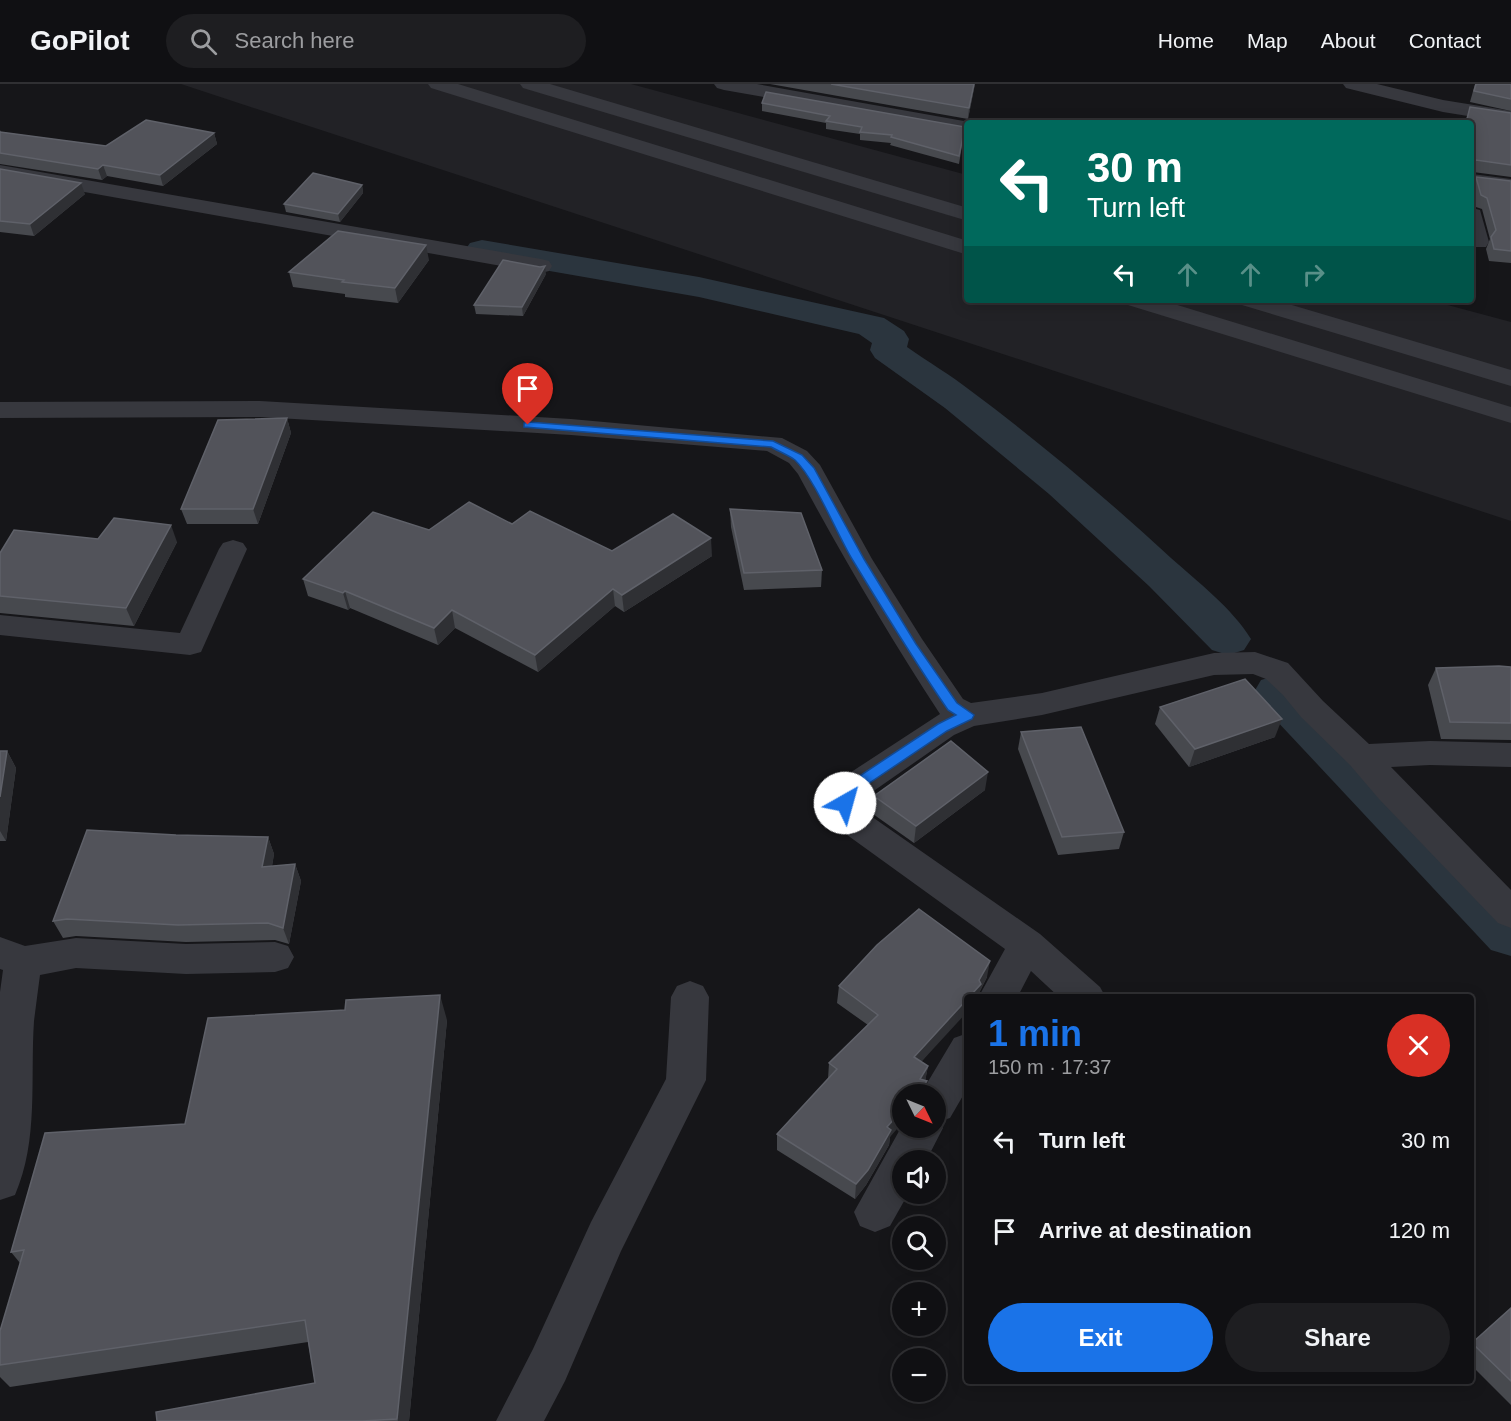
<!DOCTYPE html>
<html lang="en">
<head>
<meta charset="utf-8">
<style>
  :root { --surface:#101013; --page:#1e1e21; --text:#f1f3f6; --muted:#9c9da0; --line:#303033; --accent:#1a73e8 }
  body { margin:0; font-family:Helvetica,sans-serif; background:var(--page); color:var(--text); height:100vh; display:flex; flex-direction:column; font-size:22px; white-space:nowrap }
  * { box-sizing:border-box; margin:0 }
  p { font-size:20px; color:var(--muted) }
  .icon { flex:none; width:33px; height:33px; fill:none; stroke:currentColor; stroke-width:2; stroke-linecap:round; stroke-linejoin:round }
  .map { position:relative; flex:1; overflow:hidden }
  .drawer { position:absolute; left:964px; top:910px; width:510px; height:390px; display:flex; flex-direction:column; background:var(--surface); border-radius:6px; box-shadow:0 3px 15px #0003,0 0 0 2px var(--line) }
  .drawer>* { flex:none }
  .hud { position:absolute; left:964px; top:36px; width:510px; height:183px; border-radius:6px; box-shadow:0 3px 15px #0003,0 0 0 2px var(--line); background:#00695c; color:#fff; overflow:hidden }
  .needle { width:39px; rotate:133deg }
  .fabs { position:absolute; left:892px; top:1000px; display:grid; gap:12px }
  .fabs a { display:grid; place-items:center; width:54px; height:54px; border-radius:50%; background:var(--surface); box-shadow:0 3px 15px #0003,0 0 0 2px var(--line); font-size:30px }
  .pin { position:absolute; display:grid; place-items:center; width:51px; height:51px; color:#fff; margin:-62px -26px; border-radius:50% 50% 50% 0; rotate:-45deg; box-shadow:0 0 6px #0007 }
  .pin .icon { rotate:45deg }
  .me { position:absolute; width:66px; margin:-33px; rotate:38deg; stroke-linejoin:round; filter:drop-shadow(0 0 4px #0008) }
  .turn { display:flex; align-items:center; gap:21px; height:126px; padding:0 24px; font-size:27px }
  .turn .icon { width:78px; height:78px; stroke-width:2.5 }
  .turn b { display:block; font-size:42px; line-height:51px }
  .lanes { display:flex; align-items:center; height:57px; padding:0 24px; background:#0003; justify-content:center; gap:30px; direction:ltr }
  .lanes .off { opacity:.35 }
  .round { display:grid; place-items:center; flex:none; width:63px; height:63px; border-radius:32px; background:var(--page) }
  .head { display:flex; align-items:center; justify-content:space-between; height:102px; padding:0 24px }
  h1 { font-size:36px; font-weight:700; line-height:45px; color:var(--accent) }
  .button { display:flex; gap:12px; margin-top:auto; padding:12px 24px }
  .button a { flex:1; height:69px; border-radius:36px; background:var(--accent); color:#fff; font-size:24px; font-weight:700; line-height:69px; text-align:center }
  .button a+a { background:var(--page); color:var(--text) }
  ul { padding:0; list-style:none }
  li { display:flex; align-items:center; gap:18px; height:90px; padding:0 24px }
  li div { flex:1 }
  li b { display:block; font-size:22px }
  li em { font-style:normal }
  header { display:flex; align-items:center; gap:36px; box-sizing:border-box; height:84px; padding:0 30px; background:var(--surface); border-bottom:2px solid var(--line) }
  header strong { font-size:28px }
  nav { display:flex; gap:33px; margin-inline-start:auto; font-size:21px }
  .search { width:420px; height:54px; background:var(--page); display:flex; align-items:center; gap:15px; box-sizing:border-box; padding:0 21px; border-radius:33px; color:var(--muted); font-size:22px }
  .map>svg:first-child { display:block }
</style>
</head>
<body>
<header>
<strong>GoPilot</strong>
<div class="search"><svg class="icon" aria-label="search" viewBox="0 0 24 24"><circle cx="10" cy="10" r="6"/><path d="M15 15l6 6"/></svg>Search here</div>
<nav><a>Home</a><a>Map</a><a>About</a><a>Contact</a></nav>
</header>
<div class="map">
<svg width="1511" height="1337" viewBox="0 0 1511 1337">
  <rect width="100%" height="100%" fill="#161619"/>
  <polygon fill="#222226" points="181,0 631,0 967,91 968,216 1429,216 1511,238 1511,437"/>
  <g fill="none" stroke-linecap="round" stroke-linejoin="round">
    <g fill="#2b353e" fill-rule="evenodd">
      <path d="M482,156L699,193L884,234L904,247L909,255L907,263C928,278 951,291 971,307C1041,359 1107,415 1171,474C1198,498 1232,524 1251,555L1244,566L1228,571L1212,566L1149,502L1049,410L945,324L875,274L870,266L872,259L859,250L699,213L470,173L465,166L470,159Z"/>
      <polygon points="1278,591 1295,596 1511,814 1511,872 1491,866 1261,620 1254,608 1261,596"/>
    </g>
    <g fill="#37383e" fill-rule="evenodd">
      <polygon points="428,0 458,0 968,157 968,171 431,4"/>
      <polygon points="520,0 550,0 968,124 968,137 523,4"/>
      <polygon points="714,0 757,0 975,39 968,39 968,49 724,6 717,4"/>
      <polygon points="1343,0 1377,0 1443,16 1511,27 1511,39 1443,28 1346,4"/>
      <polygon points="0,81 541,175 549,177 552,182 549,187 541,189 0,93"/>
      <polygon points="1472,90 1511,95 1511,107 1472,102"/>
      <polygon points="1472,124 1480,126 1489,158 1486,163 1472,163"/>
      <polygon points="1124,216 1161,216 1511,323 1511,339 1128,221"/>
      <polygon points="1238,216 1275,216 1511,286 1511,302 1242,221"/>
      <path d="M260,317L571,335L782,354L807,367L820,381L872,475L922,555L963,615L971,619L1042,609L1214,569L1255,568L1288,579L1323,617L1369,660L1430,657L1511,659V683L1430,681L1391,683L1511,806V844L1498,839L1379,715L1350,681L1301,633L1283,611L1266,595L1253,590L1214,591L1042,631L974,642L954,651L865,713L862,719L868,730L1040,850L1100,903L1106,914H1060L1031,887L1017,914H978L1005,865L843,748L828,719L839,696L940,630C889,552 842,472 798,390L789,379L767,367L571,351L260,333L0,334V318Z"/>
      <polygon points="233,456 243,459 247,465 201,568 190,571 0,551 0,531 180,549 219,465 223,459"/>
      <path d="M0,853L25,862L76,854L186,860L275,858L288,862L294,873L288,884L275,888L186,890L76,884L40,891C38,906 36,921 34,937C30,995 39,1056 15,1111L0,1116V908L3,886L0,885Z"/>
      <polygon points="690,897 703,902 709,913 706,996 621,1167 565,1297 544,1337 496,1337 533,1265 591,1138 666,995 671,913 677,902"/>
      <polygon points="968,949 968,1003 950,1034 940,1037 943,1044 926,1077 903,1077 903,1110 908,1110 890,1142 875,1148 860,1142 854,1128 903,1040 903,1044 936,1044 936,1011 920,1011 954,954"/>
    </g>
  </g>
  <g fill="#47494e">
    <polygon points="770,0 975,0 968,35"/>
    <polygon points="1475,0 1511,0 1511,27 1470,18"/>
    <polygon points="762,19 965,43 959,80 890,61 891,59 860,56 860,50 826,45 826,39 762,27"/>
    <polygon points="1470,23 1511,29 1511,93 1473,88 1472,92 1472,39 1465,39"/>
    <polygon points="0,46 1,48 106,62 214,49 217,60 163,102 107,92 102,96 0,80"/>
    <polygon points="0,85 85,110 34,152 0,148"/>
    <polygon points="1476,93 1511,97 1511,179 1489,177 1486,165 1490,155 1482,125 1476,123 1472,104"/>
    <polygon points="362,101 363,109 340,138 286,128 284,120"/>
    <polygon points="429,176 398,219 345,213 345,210 293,203 289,188"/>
    <polygon points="546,190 523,232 476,230 474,221"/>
    <polygon points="287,334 291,349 258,440 187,440 181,425"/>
    <polygon points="730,425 822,486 821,503 744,506 731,443"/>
    <polygon points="512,440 612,467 712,472 624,528 615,522 538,588 455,544 438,561 350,524 348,526 308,512 303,495"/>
    <polygon points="98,455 177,458 134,542 0,529 0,469"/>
    <polygon points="1511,583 1511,656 1441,655 1428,601 1436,584"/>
    <polygon points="1160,623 1275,653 1189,683 1155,640"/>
    <polygon points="1021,648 1124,748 1119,765 1058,771 1018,665"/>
    <polygon points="0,667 7,667 16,684 6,757 0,757"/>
    <polygon points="985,706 914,759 873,730 874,712"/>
    <polygon points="176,751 268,753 274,770 272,782 295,780 301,797 289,860 275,856 186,858 76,852 63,854 53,837"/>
    <polygon points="987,893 980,907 921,978 928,982 925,997 927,997 925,1011 903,1011 890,1053 889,1061 866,1101 855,1115 777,1066 777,1050 828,995 829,979 868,941 837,919 839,902"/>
    <polygon points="447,936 409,1337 157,1337 315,1299 308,1258 10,1303 0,1293 0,1247 20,1179 11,1168 185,1040"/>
    <polygon points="1511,1224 1511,1321 1472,1282 1472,1259"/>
  </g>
  <g fill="#2f3034">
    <polygon points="974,0 975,0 968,35 969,24"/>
    <polygon points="214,49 217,60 163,102 160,91"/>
    <polygon points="103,81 107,92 102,96 98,85"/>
    <polygon points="81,99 85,110 34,152 30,140"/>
    <polygon points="362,101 363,109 340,138 338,130"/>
    <polygon points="426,161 429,176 398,219 395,204"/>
    <polygon points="545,182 546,190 523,232 522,223"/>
    <polygon points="287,334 291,349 258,440 253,425"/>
    <polygon points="171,441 177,458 134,542 126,524"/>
    <polygon points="711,454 712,472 624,528 622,511"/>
    <polygon points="613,505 615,522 538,588 535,571"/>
    <polygon points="345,507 350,524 348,526 343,509"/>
    <polygon points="452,526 455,544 438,561 434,544"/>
    <polygon points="1282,635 1275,653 1189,683 1195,665"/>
    <polygon points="7,667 16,684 6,757 0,747 0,713"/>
    <polygon points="988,688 985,706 914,759 916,742"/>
    <polygon points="268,753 274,770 269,800 262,783"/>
    <polygon points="295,780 301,797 289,860 283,844"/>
    <polygon points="990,877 987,893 980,907 978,914 968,914 979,896"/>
    <polygon points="440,911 447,936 409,1337 398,1337 397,1335"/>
    <polygon points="968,914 968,927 911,989 914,973"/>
    <polygon points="928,982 925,998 927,997 925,1011 915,1011 920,995"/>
    <polygon points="903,1025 903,1038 890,1053 889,1061 866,1101 855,1115 856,1100 887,1043"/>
  </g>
  <g fill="#52535a" stroke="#5f6169" stroke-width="1.5">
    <polygon points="831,0 974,0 969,24"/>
    <polygon points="1476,0 1511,0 1511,15 1474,7"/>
    <polygon points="766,8 965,43 959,72 891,53 892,51 860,48 862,43 826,37 830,32 762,19"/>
    <polygon points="1470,23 1511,29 1511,81 1476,76 1474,79 1474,85 1472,76 1472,39 1466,39"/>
    <polygon points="146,36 214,49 160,91 103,81 98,85 0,69 0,48 106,62"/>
    <polygon points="0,85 81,99 30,140 0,137"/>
    <polygon points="313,89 362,101 338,130 284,120"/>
    <polygon points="1476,93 1511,97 1511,167 1494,165 1491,153 1496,146 1487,114 1481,111"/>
    <polygon points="338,147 426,161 395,204 342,198 344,196 289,188"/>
    <polygon points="503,176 540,183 545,182 522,223 474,221"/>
    <polygon points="287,334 253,425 181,425 218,336"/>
    <polygon points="469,418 512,440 530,427 612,467 673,430 711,454 622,511 613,505 535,571 452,526 434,544 345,507 343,509 303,495 373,428 429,446"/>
    <polygon points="730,425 801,429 822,486 744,489"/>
    <polygon points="114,434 171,441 126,524 0,512 0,469 14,446 98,455"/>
    <polygon points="1499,582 1511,583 1511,639 1450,638 1436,584"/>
    <polygon points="1245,595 1282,635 1195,665 1160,623"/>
    <polygon points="1081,643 1124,748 1062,753 1021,648"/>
    <polygon points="951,657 988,688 916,742 874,712"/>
    <polygon points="0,667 7,667 0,713"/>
    <polygon points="87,746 176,751 268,753 262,783 295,780 283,844 268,839 178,841 67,835 53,837"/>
    <polygon points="919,825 990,877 979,896 981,900 914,973 928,982 920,995 927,997 915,1011 903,1011 903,1025 887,1043 891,1046 868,1086 856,1100 777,1050 837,985 829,979 878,931 839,902 877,861"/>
    <polygon points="440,911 397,1335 362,1337 157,1337 156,1328 315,1299 305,1236 0,1281 0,1247 24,1166 11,1168 45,1049 185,1040 208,934 345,926 346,916"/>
    <polygon points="1511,1224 1511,1297 1472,1259"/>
  </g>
  <path fill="#1a73e8" stroke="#114b97" stroke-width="1.5" d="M528,338L773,357L802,371L814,384L864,475L916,560L957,619L974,631L972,635L947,647L856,708L850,723H840L838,719L846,701L938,640L956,631L948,626C914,577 883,526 852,475C837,450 815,395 795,376C788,371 778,367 771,363L524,343V339Z"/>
</svg>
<div class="fabs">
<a><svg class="needle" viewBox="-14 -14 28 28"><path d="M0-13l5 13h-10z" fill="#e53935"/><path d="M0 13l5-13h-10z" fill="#9c9da0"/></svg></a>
<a><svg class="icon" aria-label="sound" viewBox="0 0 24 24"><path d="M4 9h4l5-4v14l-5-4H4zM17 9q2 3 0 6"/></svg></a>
<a><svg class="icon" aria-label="search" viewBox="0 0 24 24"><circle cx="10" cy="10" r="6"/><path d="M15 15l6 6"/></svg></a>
<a>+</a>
<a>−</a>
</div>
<div class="pin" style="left:528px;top:341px;background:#d93025"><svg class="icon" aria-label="arrive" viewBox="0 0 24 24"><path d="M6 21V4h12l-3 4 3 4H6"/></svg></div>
<svg class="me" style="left:845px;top:719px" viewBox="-20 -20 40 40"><circle r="19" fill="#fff"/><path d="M0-13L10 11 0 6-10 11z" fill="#1a73e8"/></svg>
<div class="hud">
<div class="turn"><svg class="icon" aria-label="left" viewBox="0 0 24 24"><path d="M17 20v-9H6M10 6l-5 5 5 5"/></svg><div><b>30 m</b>Turn left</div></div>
<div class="lanes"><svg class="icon" aria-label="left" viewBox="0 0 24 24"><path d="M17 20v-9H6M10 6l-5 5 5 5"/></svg><svg class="icon off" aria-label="ahead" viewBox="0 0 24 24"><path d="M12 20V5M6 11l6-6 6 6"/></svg><svg class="icon off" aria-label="ahead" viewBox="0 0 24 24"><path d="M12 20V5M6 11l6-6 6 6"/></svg><svg class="icon off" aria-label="right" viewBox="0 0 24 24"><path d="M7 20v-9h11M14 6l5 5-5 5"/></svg></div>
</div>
<section class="drawer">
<div class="head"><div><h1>1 min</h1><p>150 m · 17:37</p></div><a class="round" style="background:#d93025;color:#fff"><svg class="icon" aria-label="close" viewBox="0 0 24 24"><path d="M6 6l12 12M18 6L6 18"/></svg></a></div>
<ul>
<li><svg class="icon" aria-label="left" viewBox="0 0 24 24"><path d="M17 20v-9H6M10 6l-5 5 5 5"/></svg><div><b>Turn left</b></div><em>30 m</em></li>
<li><svg class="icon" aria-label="arrive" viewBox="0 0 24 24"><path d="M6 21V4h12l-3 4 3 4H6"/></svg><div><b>Arrive at destination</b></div><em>120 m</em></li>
</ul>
<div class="button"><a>Exit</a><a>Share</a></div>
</section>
</div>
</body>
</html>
